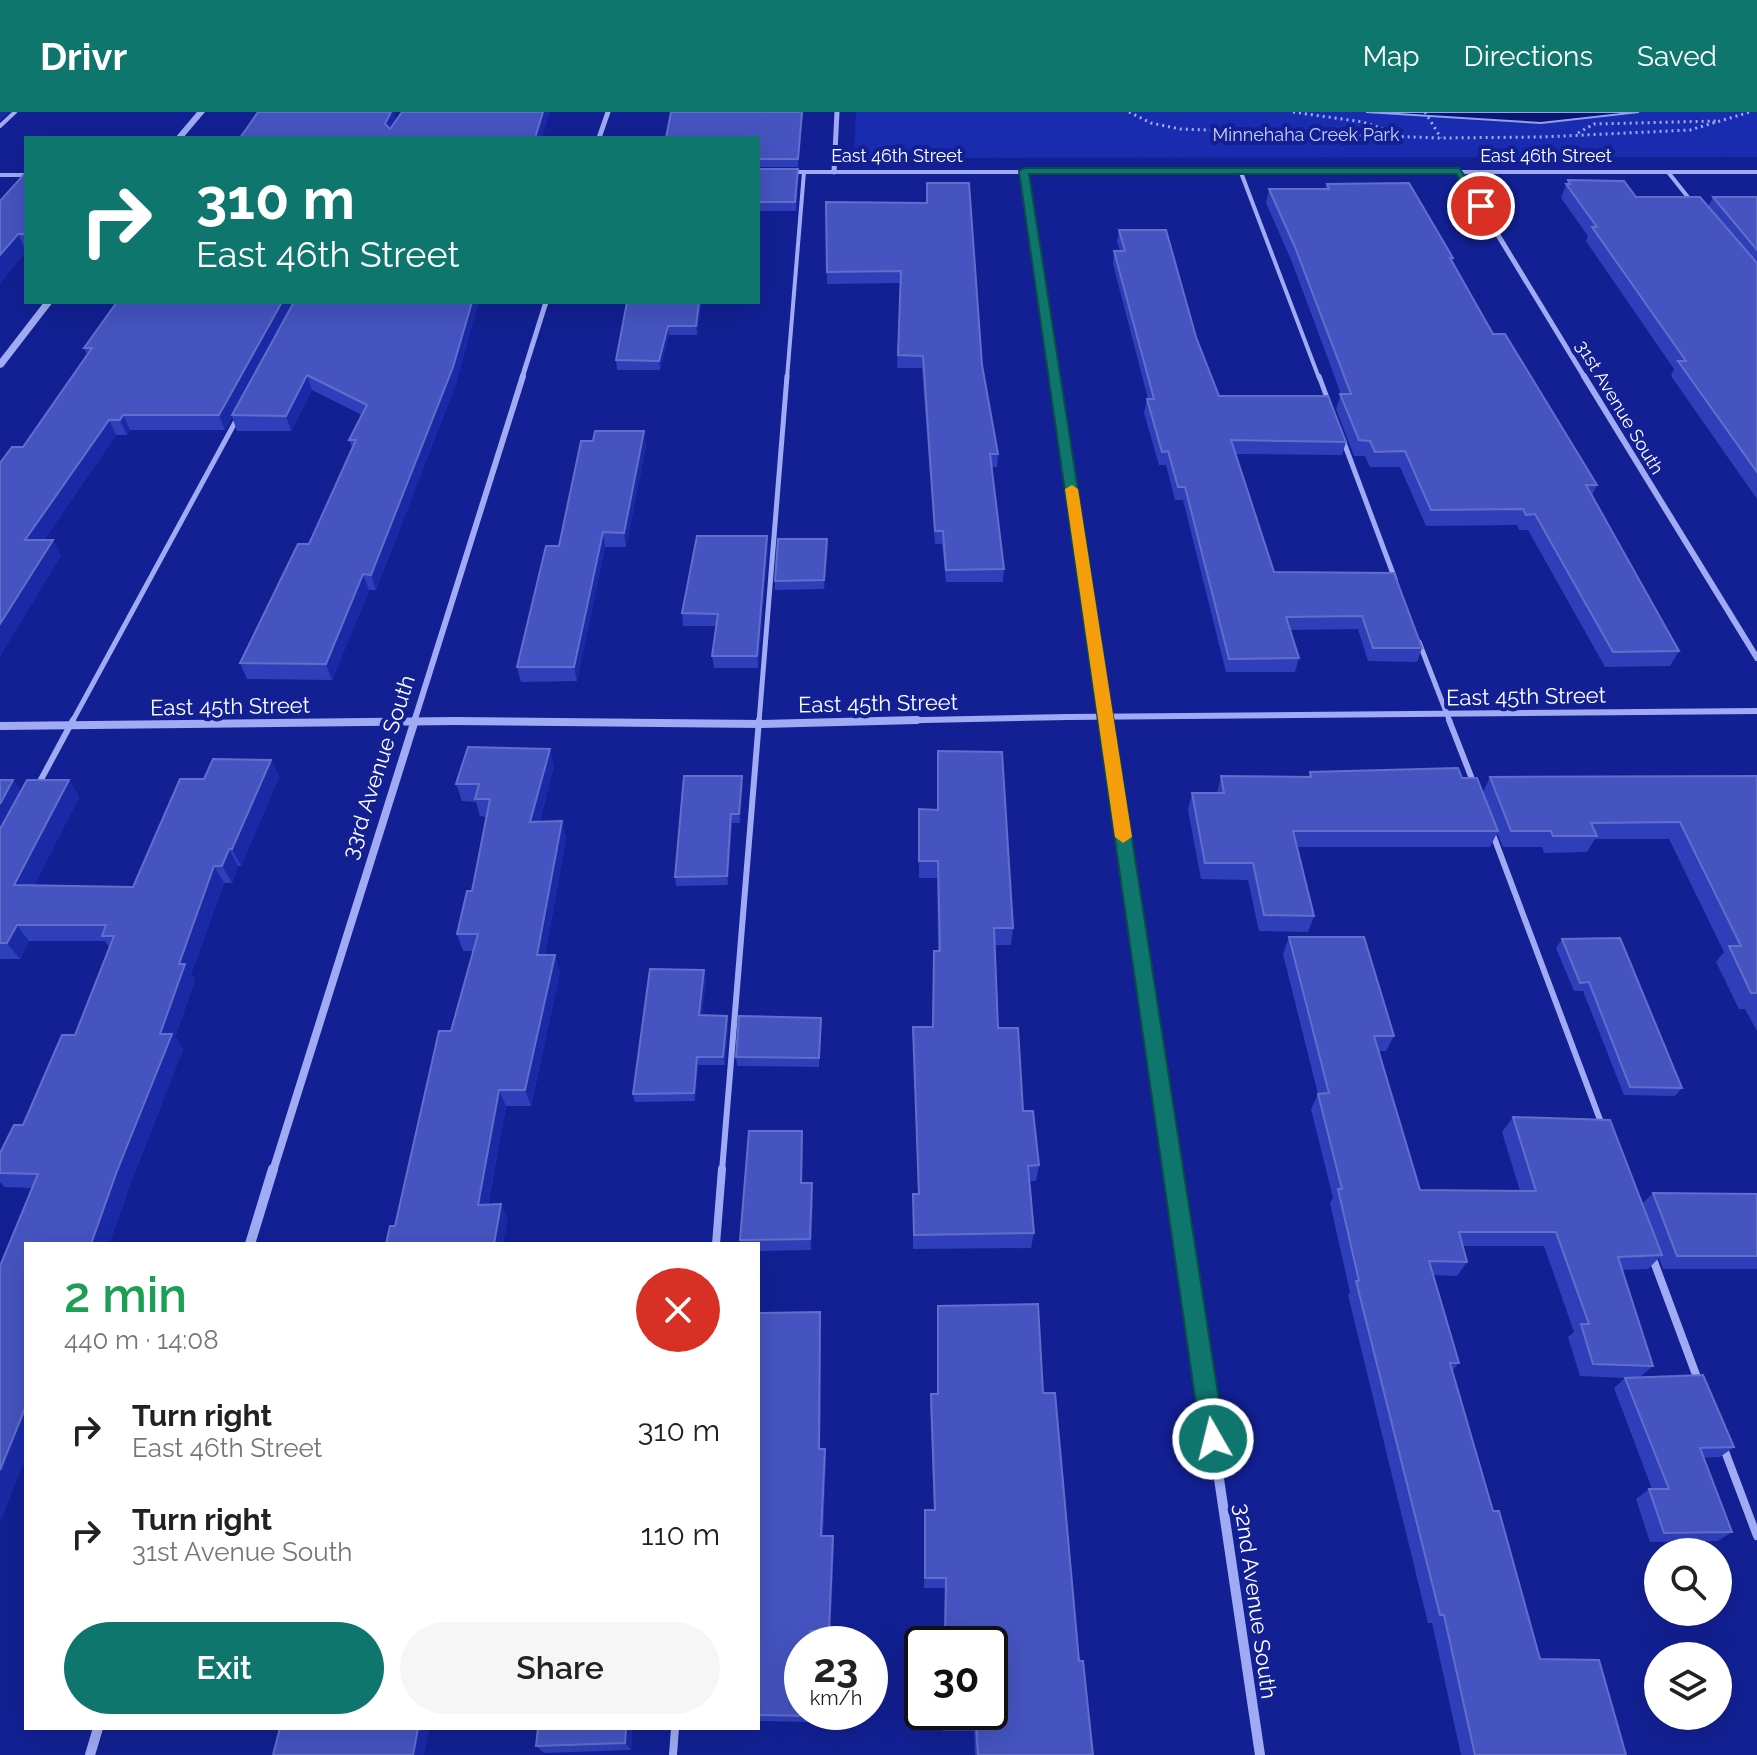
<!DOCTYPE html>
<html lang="en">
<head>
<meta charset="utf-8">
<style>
  :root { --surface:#fff; --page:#f6f6f6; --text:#222; --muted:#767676; --accent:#0f766e }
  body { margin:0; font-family:Raleway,sans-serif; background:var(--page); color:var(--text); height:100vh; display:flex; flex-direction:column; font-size:30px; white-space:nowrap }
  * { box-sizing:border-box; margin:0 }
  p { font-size:26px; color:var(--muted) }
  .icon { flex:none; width:44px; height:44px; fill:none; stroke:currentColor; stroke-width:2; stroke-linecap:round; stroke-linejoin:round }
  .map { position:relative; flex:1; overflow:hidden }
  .details { position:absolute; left:24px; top:1130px; width:736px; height:488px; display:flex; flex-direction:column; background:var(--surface); border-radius:0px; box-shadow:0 8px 32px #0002 }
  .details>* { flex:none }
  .hud { position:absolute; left:24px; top:24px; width:736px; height:168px; border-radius:0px; box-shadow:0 8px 32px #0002; background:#0f766e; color:#fff; overflow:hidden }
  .buttons { position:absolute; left:1644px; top:1426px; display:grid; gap:16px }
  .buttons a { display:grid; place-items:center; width:88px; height:88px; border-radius:50%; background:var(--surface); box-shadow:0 8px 32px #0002; font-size:40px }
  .speed { position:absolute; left:784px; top:1514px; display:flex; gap:16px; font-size:40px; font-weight:700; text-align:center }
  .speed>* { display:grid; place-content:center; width:104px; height:104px; border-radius:50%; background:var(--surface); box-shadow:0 8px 32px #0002; line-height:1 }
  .speed small { font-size:20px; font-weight:400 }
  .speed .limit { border:4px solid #111; border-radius:12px; background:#fff; color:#111 }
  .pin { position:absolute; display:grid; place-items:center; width:68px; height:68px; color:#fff; margin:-34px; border:4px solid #fff; border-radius:50%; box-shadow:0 2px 8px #0007 }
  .me { position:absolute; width:88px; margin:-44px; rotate:352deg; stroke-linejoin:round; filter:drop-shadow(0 0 6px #0008) }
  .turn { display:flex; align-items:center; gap:28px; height:168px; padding:0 40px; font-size:36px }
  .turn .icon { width:104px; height:104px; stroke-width:2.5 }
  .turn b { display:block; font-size:56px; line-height:68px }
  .round { display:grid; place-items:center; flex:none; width:84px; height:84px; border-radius:42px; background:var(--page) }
  .head { display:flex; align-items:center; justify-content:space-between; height:136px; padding:0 40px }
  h1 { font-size:48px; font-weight:600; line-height:60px; color:#1e9e55 }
  .cta { display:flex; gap:16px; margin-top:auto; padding:16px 40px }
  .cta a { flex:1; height:92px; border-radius:48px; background:var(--accent); color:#fff; font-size:32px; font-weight:600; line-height:92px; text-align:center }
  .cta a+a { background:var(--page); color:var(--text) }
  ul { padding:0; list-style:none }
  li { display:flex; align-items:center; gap:24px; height:104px; padding:0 40px }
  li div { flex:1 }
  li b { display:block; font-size:30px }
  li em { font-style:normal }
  header { display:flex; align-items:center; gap:48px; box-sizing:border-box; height:112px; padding:0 40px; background:var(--accent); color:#fff }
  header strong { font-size:38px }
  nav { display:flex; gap:44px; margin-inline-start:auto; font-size:28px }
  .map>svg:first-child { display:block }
</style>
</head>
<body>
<header>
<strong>Drivr</strong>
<nav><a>Map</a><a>Directions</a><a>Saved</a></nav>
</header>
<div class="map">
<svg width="1757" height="1643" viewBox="0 0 1757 1643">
  <rect width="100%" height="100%" fill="#122094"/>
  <polygon fill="#192caf" points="856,0 1757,0 1757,45 854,46"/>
  <polygon fill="#0b1570" stroke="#92a0f6" stroke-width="2" points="1366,0 1639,0 1541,11"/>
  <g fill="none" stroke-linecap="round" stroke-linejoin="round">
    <g stroke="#a0abf3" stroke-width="3" stroke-dasharray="2 4" stroke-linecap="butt">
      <polyline points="1129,0 1151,11 1180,17 1441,26 1542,25 1690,18 1750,0"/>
      <polyline points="1293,0 1363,10 1401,23"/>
      <polyline points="1425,0 1441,26"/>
      <polyline points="1578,21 1594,12 1717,9"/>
    </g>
    <g stroke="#a0abf3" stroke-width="4">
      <polyline points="0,14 15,0"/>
      <polyline points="1240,58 1319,266"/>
      <polyline points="1668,60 1691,89"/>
      <polyline points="787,266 804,60"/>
    </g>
    <g stroke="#a0abf3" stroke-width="5">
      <polyline points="1319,264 1329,291"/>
      <polyline points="1343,328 1395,467"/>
      <polyline points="1419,530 1450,610"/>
      <polyline points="72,610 238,305"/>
      <polyline points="759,610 787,264"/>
    </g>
    <g stroke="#a0abf3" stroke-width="6">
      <polyline points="1449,608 1474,672"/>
      <polyline points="37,675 73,608"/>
      <polyline points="1492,720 1602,1013"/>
      <polyline points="722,1059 759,608"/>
    </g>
    <g stroke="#a0abf3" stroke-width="8">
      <polyline points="716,1132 722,1057"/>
      <polyline points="1653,1147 1698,1268"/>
      <polyline points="1723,1334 1757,1424"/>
      <polyline points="673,1643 675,1616"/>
    </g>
    <g stroke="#a0abf3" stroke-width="5">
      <polyline points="599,26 608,0"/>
      <polyline points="1024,59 1055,266"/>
      <polyline points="1459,59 1585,266"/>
      <polyline points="834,60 837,0"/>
      <polyline points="522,266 546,190"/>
    </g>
    <g stroke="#a0abf3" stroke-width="6">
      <polyline points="1054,264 1106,610"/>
      <polyline points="1584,264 1757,546"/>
      <polyline points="324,610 602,610"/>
      <polyline points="414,610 523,264"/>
      <polyline points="830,610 1068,605 1757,599"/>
    </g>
    <g stroke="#a0abf3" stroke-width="8">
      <polyline points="1106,608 1173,1059"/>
      <polyline points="0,614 455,609 761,612 917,608"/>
      <polyline points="273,1059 415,608"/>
    </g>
    <g stroke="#a0abf3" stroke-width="10">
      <polyline points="1173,1057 1260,1643"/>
      <polyline points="250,1132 273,1057"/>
      <polyline points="90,1643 98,1616"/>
    </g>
    <g fill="#a0abf3" fill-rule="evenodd">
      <polygon points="197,0 205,0 183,26 175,26"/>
      <rect x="758" y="58" width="999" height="4"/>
      <rect x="0" y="61" width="26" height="4"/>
      <polygon points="44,190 53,190 3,255 0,256 0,247"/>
    </g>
  </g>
  <g fill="#2f3fb9">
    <polygon points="803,0 798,55 758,55 758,26"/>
    <polygon points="758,57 798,57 796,99 758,99"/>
    <polygon points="26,60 26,139 0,171 0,89"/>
    <polygon points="1568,68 1636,85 1708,95 1713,85 1757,85 1757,387 1671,264 1674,257 1586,129 1588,124 1561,86"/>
    <polygon points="927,71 982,253 998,342 997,355 991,355 1004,457 1003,470 946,470 942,432 935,432 922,256 897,256 900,171 827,172 826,90 927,91"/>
    <polygon points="1327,72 1453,146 1452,150 1493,222 1597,373 1592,383 1679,539 1670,554 1605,555 1528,418 1519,418 1517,413 1426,414 1400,355 1370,355 1365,344 1354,344 1336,297 1341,282 1292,150 1266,91 1269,77 1325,77"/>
    <polygon points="1119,118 1196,225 1219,284 1346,330 1342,343 1235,342 1274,460 1394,461 1422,536 1417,550 1368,549 1358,517 1290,518 1299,546 1295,560 1226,560 1183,388 1175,388 1166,353 1159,353 1144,301 1147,287 1148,287 1113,152 1114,139 1120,139 1117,130"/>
    <polygon points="702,190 697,223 669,223 660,258 617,258 616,248"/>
    <polygon points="84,236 457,269 376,478 369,478 332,568 247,567 240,551 309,432 352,336 349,328 362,303 312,278 291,319 237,319 232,305 225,318 130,318 127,323 116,323 44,428 61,443 0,544 0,351 23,335 87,243"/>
    <polygon points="593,329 646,333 626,435 605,435 577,569 521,570 517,555"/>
    <polygon points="828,435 824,477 775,478 775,469"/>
    <polygon points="768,436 758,556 714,556 712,544 716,514 683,514 682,501"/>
    <polygon points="938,639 1013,816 1011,833 994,833 998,916 1039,1053 1036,1069 1029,1069 1034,1121 1031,1136 913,1137 913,1082 918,1082 913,915 932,915 934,839 938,839 937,766 919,766 919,697 937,698"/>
    <polygon points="271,648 279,665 241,754 238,754 232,771 224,771 191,862 195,868 175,925 183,937 130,1073 109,1132 26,1132 33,1076 5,1075 0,1070 0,1041 23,1013 75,923 109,835 105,829 29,829 20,847 0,847 0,668 13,668 21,680 69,668 79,685 34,774 133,775 204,667"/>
    <polygon points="554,654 540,709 566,726 545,843 560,860 531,994 506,994 488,1093 508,1107 395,1114 474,839 463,839 457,822 472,779 486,705 480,704 476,690 462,689 456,672"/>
    <polygon points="1310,660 1462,666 1483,680 1490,665 1757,664 1757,919 1745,897 1739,897 1716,850 1724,840 1669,727 1595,727 1587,740 1544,741 1542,735 1503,735 1497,721 1490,735 1297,735 1314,804 1308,820 1259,819 1248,768 1201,767 1188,698 1192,681 1217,681 1221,664 1308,665"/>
    <polygon points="743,672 740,711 732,711 728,773 676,774 675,765"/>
    <polygon points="1289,825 1394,924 1386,939 1379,939 1420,1078 1520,1079 1502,1020 1513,1005 1642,1092 1653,1081 1757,1082 1757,1157 1663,1157 1659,1146 1648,1157 1622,1158 1653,1254 1640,1265 1734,1335 1720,1345 1703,1346 1732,1420 1718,1429 1650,1430 1636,1387 1649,1377 1652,1377 1614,1276 1625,1266 1580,1264 1568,1225 1574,1220 1544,1134 1463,1134 1467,1150 1457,1164 1433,1163 1459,1251 1452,1259 1493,1399 1540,1547 1626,1643 1461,1643 1432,1511 1428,1511 1348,1183 1350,1180 1330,1091 1333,1086 1311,997 1318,982 1283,842"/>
    <polygon points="1562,827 1682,976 1675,984 1624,983 1583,879 1574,879 1556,836"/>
    <polygon points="706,866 702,903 727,904 728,912 725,953 698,953 695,989 635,990 633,982"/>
    <polygon points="821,915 819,955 737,954 736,945"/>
    <polygon points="803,1031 802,1071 813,1083 811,1138 758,1139 758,1132 741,1132 740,1128"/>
    <polygon points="938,1194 1043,1281 1093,1643 975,1643 974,1619 943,1619 943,1600 990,1600 990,1532 944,1532 945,1476 924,1476 925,1398 934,1398 930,1295 931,1282 937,1282"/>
    <polygon points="758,1201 821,1211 820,1337 826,1346 823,1424 833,1424 834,1432 830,1526 811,1526 802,1600 808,1600 808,1610 758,1609"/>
    <polygon points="538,1616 632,1616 631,1638 544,1641 536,1634"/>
  </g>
  <g fill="#1a2aa7">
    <polygon points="0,0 10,0 0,8"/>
    <polygon points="391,0 394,0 396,10 388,25 385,12"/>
    <polygon points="543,0 550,0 542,26 535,26"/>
    <polygon points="802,0 803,0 798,55 798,47"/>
    <polygon points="18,122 26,139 0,171 0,143"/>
    <polygon points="282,190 295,190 232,303 232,305 225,318 219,303"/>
    <polygon points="472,190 479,190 457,269 376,478 371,463"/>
    <polygon points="699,190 702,190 697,223 696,214"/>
    <polygon points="668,214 669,223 660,258 659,249"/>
    <polygon points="307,263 312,278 291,319 286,304"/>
    <polygon points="123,303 130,318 127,323 120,308"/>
    <polygon points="109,308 116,323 34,443 25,428"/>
    <polygon points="644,319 646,333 626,435 624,421"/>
    <polygon points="603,420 605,435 577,569 574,555"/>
    <polygon points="767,424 768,436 758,556 757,544"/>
    <polygon points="827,427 828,435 824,477 824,468"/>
    <polygon points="53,428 61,443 0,544 0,512"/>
    <polygon points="363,462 369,478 332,568 326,552"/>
    <polygon points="550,637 554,654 535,727 530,710"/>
    <polygon points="271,648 279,665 241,754 232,737"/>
    <polygon points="742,664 743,672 740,711 739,702"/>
    <polygon points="13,668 24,685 0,730 0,692"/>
    <polygon points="69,668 79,685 26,790 14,773"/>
    <polygon points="731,702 732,711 728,773 727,764"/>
    <polygon points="562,709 566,726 542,859 537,843"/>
    <polygon points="229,737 238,754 232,771 222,754"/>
    <polygon points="214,754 224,771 191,862 195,868 175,925 183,937 130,1073 109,1132 91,1132 160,922 179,852"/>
    <polygon points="17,813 29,829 20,847 7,831"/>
    <polygon points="555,843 560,860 531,994 525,978"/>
    <polygon points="704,858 706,866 701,912 699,903"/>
    <polygon points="727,904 728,912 725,953 723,945"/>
    <polygon points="697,945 698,953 695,989 694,981"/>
    <polygon points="499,978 506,994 485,1107 478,1093"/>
    <polygon points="802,1019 803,1031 802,1083 801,1071"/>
    <polygon points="812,1071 813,1083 811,1138 810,1127"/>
    <polygon points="501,1092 508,1107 503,1132 494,1132"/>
    <polygon points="820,1200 821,1211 820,1346 819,1337"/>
    <polygon points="26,1294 26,1345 0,1411 0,1358"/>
    <polygon points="825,1337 826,1346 822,1432 821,1424"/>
    <polygon points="833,1424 834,1432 830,1526 829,1519"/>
    <polygon points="418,1616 430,1616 424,1643 413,1643"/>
    <polygon points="626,1616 632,1616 631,1638 625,1631"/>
  </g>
  <g fill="#4554c1" stroke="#626fca" stroke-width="2">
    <polygon points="258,0 391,0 385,12 390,17 402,0 543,0 535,26 240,26"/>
    <polygon points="671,0 802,0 798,47 758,47 758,26 666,26"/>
    <polygon points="758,57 798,57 795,90 758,90"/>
    <polygon points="26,60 26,122 18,122 0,143 0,89"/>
    <polygon points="1568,68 1624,69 1636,85 1700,85 1757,151 1757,360 1678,249 1686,249 1592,115 1597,115 1566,72 1570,72"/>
    <polygon points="927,71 969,71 982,253 998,342 990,342 1004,457 946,458 943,419 935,419 923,244 898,243 901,159 827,160 826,90 927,91"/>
    <polygon points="1409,71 1453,146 1450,146 1493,222 1505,222 1597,373 1586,373 1679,539 1613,540 1535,402 1526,403 1523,397 1431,398 1405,339 1375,340 1370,329 1359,328 1340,282 1351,282 1295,135 1269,77 1329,77 1327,72"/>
    <polygon points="1713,85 1757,85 1757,138"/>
    <polygon points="1119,118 1166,118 1196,225 1219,284 1328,284 1346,330 1231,328 1274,460 1394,461 1422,536 1373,536 1362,504 1286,505 1299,546 1229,547 1185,375 1178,375 1168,339 1162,340 1147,287 1154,287 1114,139 1125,139"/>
    <polygon points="117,190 282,190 219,303 123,303 120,308 109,308 25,428 53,428 0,512 0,351 12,335 23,335 92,236 84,236"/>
    <polygon points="294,190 472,190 453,255 371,463 363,462 326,552 240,551 298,432 309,432 356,328 349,328 367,293 307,263 286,304 232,303"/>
    <polygon points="627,190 699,190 696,214 668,214 659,249 616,248"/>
    <polygon points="595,319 644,319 624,421 603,420 574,555 517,555 546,434 559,434 581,329 593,329"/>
    <polygon points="697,424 767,424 757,544 712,544 718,502 682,501"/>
    <polygon points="778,427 827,427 824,468 775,469"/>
    <polygon points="468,635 550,637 530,710 562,709 537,843 555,843 525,978 499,978 478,1093 501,1092 494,1132 386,1132 390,1114 395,1114 439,919 451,919 478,822 457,822 467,779 472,779 490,687 475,687 479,672 456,672"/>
    <polygon points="938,639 1002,640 1013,816 994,816 998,916 1018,916 1023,999 1033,999 1039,1053 1028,1054 1034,1121 914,1123 913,1082 919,1082 913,915 933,915 934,839 940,839 938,749 919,749 919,697 938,698"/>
    <polygon points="213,647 271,648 232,737 229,737 222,754 214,754 179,852 185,852 160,922 172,922 117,1059 91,1132 26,1132 26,1294 0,1358 0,1154 38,1062 0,1061 0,1041 14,1013 23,1013 62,923 75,923 114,824 102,824 106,813 17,813 7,831 0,831 0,717 27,668 69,668 14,773 133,775 180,667 204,667"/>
    <polygon points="1458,656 1462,666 1477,666 1498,719 1293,719 1314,804 1264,803 1253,751 1205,751 1192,681 1224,681 1221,664 1311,665 1310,660"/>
    <polygon points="684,664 742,664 739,702 731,702 727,764 675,765"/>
    <polygon points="1757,664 1757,881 1751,881 1729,834 1741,834 1680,710 1591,711 1597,724 1553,724 1551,719 1511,719 1490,665"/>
    <polygon points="0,668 13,668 0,692"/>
    <polygon points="1289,825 1364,825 1394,924 1374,924 1420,1078 1536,1079 1513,1005 1610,1008 1662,1143 1618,1145 1653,1254 1593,1252 1581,1212 1589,1212 1556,1120 1459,1120 1467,1150 1429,1149 1459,1251 1450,1251 1493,1399 1499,1399 1540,1547 1599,1548 1626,1643 1475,1643 1444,1503 1440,1503 1356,1169 1359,1169 1338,1077 1342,1077 1318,982 1329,981"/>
    <polygon points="1620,826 1682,976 1630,975 1589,870 1580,871 1562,827"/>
    <polygon points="650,857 704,858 699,903 727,904 723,945 697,945 694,981 633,982"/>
    <polygon points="739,904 821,906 819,946 736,945"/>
    <polygon points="749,1019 802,1019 801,1071 812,1071 810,1127 740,1128"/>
    <polygon points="1653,1081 1757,1082 1757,1144 1677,1144"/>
    <polygon points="1038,1192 1043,1281 1055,1281 1079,1549 1083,1549 1093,1643 978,1643 976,1612 944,1612 945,1600 990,1600 990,1532 945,1532 946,1466 925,1466 925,1398 935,1398 931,1282 938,1282 938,1194"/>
    <polygon points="820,1200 819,1337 825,1337 821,1424 833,1424 829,1519 810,1519 809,1532 802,1532 802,1600 806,1600 806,1604 758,1603 758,1201"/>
    <polygon points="1703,1263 1734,1335 1700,1336 1732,1420 1664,1421 1649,1377 1669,1377 1625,1266"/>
    <polygon points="280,1616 418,1616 413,1643 273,1643"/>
    <polygon points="538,1616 626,1616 625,1631 536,1634"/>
  </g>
  <polygon fill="#0f766e" stroke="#0a4d48" stroke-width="2" points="1024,56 1459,56 1486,94 1478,97 1456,62 1029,62 1225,1327 1222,1336 1213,1339 1205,1336 1201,1327 1019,59"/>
  <polygon fill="#f59e0b" points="1072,373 1078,377 1132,725 1123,731 1115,725 1065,377"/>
  <g text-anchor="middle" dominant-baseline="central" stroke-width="8" stroke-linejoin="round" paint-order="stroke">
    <g font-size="18" fill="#c8cffd" stroke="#122094">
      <text x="1306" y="22">Minnehaha Creek Park</text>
    </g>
    <g font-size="18" fill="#fff" stroke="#122094">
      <text x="897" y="43">East 46th Street</text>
      <text x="1546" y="43">East 46th Street</text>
      <text transform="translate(1620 295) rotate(59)">31st Avenue South</text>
    </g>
    <g font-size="22" fill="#fff" stroke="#122094">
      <text transform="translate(1526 584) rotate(-1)">East 45th Street</text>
      <text transform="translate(878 591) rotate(-1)">East 45th Street</text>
      <text transform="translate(230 594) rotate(-1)">East 45th Street</text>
      <text transform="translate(378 655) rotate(-72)">33rd Avenue South</text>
      <text transform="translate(1256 1489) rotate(82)">32nd Avenue South</text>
    </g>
  </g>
</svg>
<div class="buttons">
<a><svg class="icon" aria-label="search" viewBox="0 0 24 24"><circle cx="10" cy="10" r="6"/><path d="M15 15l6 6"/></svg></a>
<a><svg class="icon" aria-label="layers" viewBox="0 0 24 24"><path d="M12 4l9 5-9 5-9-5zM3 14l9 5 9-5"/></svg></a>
</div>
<div class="speed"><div>23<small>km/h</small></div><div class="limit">30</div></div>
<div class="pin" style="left:1481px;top:94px;background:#d93025"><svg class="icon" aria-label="arrive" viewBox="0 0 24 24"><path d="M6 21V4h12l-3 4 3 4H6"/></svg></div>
<svg class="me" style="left:1213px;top:1327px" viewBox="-20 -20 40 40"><circle r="17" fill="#0f766e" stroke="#fff" stroke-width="3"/><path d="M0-11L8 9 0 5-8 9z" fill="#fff"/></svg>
<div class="hud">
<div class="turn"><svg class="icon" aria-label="right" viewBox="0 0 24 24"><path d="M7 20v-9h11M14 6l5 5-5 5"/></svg><div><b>310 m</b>East 46th Street</div></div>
</div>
<section class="details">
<div class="head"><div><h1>2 min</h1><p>440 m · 14:08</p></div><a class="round" style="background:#d93025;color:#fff"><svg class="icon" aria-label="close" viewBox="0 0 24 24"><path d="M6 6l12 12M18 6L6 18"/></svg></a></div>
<ul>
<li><svg class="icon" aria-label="right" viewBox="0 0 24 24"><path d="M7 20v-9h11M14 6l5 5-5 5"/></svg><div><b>Turn right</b><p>East 46th Street</p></div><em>310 m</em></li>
<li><svg class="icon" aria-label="right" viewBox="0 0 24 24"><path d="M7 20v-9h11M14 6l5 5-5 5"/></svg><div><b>Turn right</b><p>31st Avenue South</p></div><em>110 m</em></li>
</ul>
<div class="cta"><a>Exit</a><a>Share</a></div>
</section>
</div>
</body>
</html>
